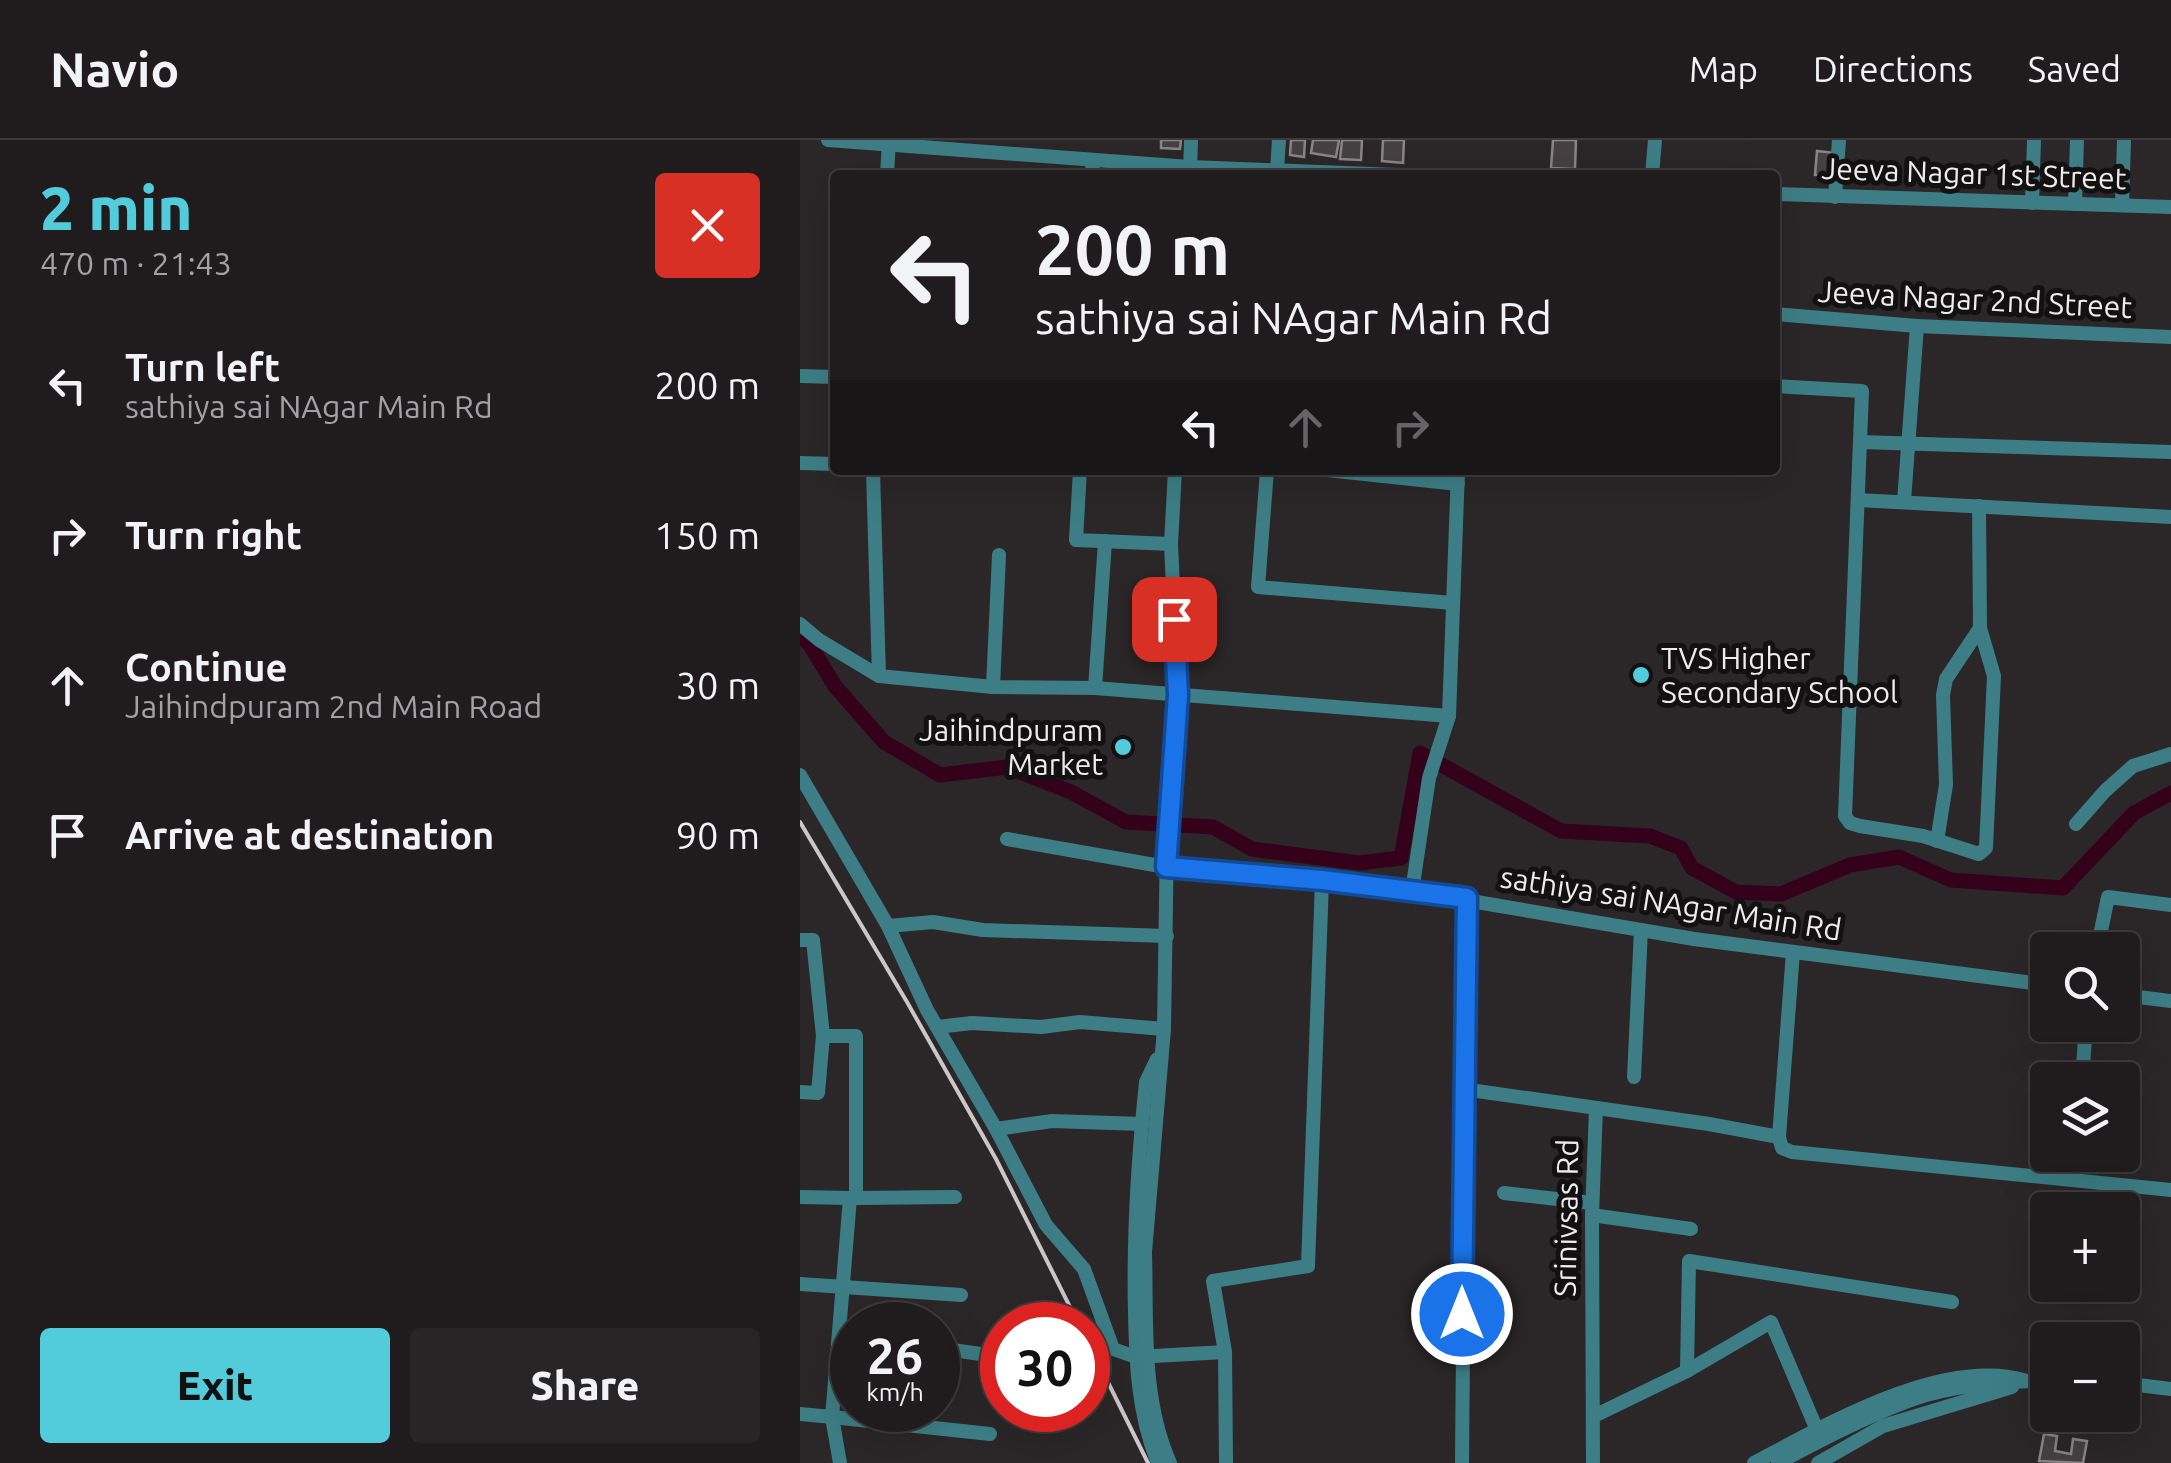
<!DOCTYPE html>
<html lang="en">
<head>
<meta charset="utf-8">
<style>
  :root { --surface:#201c1e; --page:#282527; --text:#f1f3f6; --muted:#a2a1a4; --line:#3d3a3c; --accent:#52cbda }
  body { margin:0; font-family:Ubuntu,sans-serif; background:var(--page); color:var(--text); height:100vh; display:flex; flex-direction:column; font-size:38px; white-space:nowrap }
  * { box-sizing:border-box; margin:0 }
  p { font-size:32px; color:var(--muted) }
  .icon { flex:none; width:55px; height:55px; fill:none; stroke:currentColor; stroke-width:2; stroke-linecap:round; stroke-linejoin:round }
  .map { position:relative; flex:1; overflow:hidden }
  .sheet { display:flex; flex-direction:column; background:var(--surface); width:800px }
  .sheet>* { flex:none }
  .guide { position:absolute; left:30px; top:30px; width:950px; height:305px; border-radius:10px; box-shadow:0 10px 40px #0002,0 0 0 2px var(--line); background:#201c1e; color:var(--text); overflow:hidden }
  .fabs { position:absolute; left:1230px; top:792px; display:grid; gap:20px }
  .fabs a { display:grid; place-items:center; width:110px; height:110px; border-radius:10px; background:var(--surface); box-shadow:0 10px 40px #0002,0 0 0 2px var(--line); font-size:50px }
  .speed { position:absolute; left:30px; top:1162px; display:flex; gap:20px; font-size:50px; font-weight:700; text-align:center }
  .speed>* { display:grid; place-content:center; width:130px; height:130px; border-radius:50%; background:var(--surface); box-shadow:0 10px 40px #0002,0 0 0 2px var(--line); line-height:1 }
  .speed small { font-size:25px; font-weight:400 }
  .speed .limit { border:15px solid #d22; background:#fff; color:#111 }
  .pin { position:absolute; display:grid; place-items:center; width:85px; height:85px; color:#fff; margin:-42px; border-radius:20px; box-shadow:0 5px 15px #0006 }
  .me { position:absolute; width:110px; margin:-55px; rotate:0deg; stroke-linejoin:round; filter:drop-shadow(0 0 8px #0008) }
  .turn { display:flex; align-items:center; gap:35px; height:210px; padding:0 40px; font-size:45px }
  .turn .icon { width:130px; height:130px; stroke-width:2.5 }
  .turn b { display:block; font-size:70px; line-height:85px }
  .lanes { display:flex; align-items:center; height:95px; padding:0 40px; background:#0003; justify-content:center; gap:50px; direction:ltr }
  .lanes .off { opacity:.35 }
  .round { display:grid; place-items:center; flex:none; width:105px; height:105px; border-radius:10px; background:var(--page) }
  .headline { display:flex; align-items:center; justify-content:space-between; height:170px; padding:0 40px }
  h1 { font-size:60px; font-weight:800; line-height:75px; color:var(--accent) }
  .action { display:flex; gap:20px; margin-top:auto; padding:20px 40px }
  .action a { flex:1; height:115px; border-radius:10px; background:var(--accent); color:#111; font-size:40px; font-weight:800; line-height:115px; text-align:center }
  .action a+a { background:var(--page); color:var(--text) }
  ul { padding:0; list-style:none }
  li { display:flex; align-items:center; gap:30px; height:150px; padding:0 40px }
  li div { flex:1 }
  li b { display:block; font-size:38px }
  li em { font-style:normal }
  header { display:flex; align-items:center; gap:60px; box-sizing:border-box; height:140px; padding:0 50px; background:var(--surface); border-bottom:2px solid var(--line) }
  header strong { font-size:48px }
  nav { display:flex; gap:55px; margin-inline-start:auto; font-size:35px }
  main { display:flex; flex:1; min-height:0 }
  .map>svg:first-child { display:block }
</style>
</head>
<body>
<header>
<strong>Navio</strong>
<nav><a>Map</a><a>Directions</a><a>Saved</a></nav>
</header>
<main>
<section class="sheet">
<div class="headline"><div><h1>2 min</h1><p>470 m · 21:43</p></div><a class="round" style="background:#d93025;color:#fff"><svg class="icon" aria-label="close" viewBox="0 0 24 24"><path d="M6 6l12 12M18 6L6 18"/></svg></a></div>
<ul>
<li><svg class="icon" aria-label="left" viewBox="0 0 24 24"><path d="M17 20v-9H6M10 6l-5 5 5 5"/></svg><div><b>Turn left</b><p>sathiya sai NAgar Main Rd</p></div><em>200 m</em></li>
<li><svg class="icon" aria-label="right" viewBox="0 0 24 24"><path d="M7 20v-9h11M14 6l5 5-5 5"/></svg><div><b>Turn right</b></div><em>150 m</em></li>
<li><svg class="icon" aria-label="ahead" viewBox="0 0 24 24"><path d="M12 20V5M6 11l6-6 6 6"/></svg><div><b>Continue</b><p>Jaihindpuram 2nd Main Road</p></div><em>30 m</em></li>
<li><svg class="icon" aria-label="arrive" viewBox="0 0 24 24"><path d="M6 21V4h12l-3 4 3 4H6"/></svg><div><b>Arrive at destination</b></div><em>90 m</em></li>
</ul>
<div class="action"><a>Exit</a><a>Share</a></div>
</section>
<div class="map">
<svg width="1371" height="1323" viewBox="0 0 1371 1323">
  <rect width="100%" height="100%" fill="#2b2628"/>
  <g fill="none" stroke-linecap="round" stroke-linejoin="round">
    <polyline stroke="#34001a" stroke-width="15" points="0,495 10,505 35,546 84,602 140,635 207,627 271,652 326,682 413,687 452,709 559,723 601,718 620,613 761,691 850,696 881,708 892,728 936,752 981,754 1050,725 1099,717 1151,740 1263,748 1334,673 1371,653"/>
  </g>
  <g fill="#454041" stroke="#8a8486" stroke-width="2.5">
    <polygon points="361,0 381,0 380,9 361,8"/>
    <polygon points="491,0 505,0 504,17 490,15"/>
    <polygon points="513,0 539,0 536,17 511,13"/>
    <polygon points="542,0 562,0 561,20 540,19"/>
    <polygon points="583,0 604,0 603,23 582,21"/>
    <polygon points="753,0 776,0 775,29 751,28"/>
    <polygon points="1017,11 1036,13 1034,37 1015,35"/>
    <polygon points="1244,1294 1257,1296 1255,1311 1271,1314 1273,1299 1287,1301 1283,1323 1239,1321"/>
  </g>
  <g fill="none" stroke-linecap="round" stroke-linejoin="round">
    <g stroke="#3d7e86" stroke-width="14">
      <polyline points="28,0 390,27 597,35"/>
      <polyline points="477,30 479,0"/>
      <polyline points="390,34 391,0"/>
      <polyline points="87,35 89,0"/>
      <polyline points="292,35 293,20"/>
      <polyline points="852,35 855,0"/>
      <polyline points="975,54 1371,67"/>
      <polyline points="1035,57 1039,0"/>
      <polyline points="1232,63 1234,0"/>
      <polyline points="1275,64 1277,0"/>
      <polyline points="1322,65 1324,0"/>
      <polyline points="975,174 1117,186 1371,197"/>
      <polyline points="0,236 35,237"/>
      <polyline points="975,246 1062,251 1045,676 1050,683 1060,686 1123,696 1179,714 1186,708 1194,536 1180,488 1179,366"/>
      <polyline points="1060,302 1371,312"/>
      <polyline points="0,323 35,324"/>
      <polyline points="73,330 79,536 193,547 295,548 649,576"/>
      <polyline points="280,330 276,400 371,404"/>
      <polyline points="467,330 458,447 653,463"/>
      <polyline points="527,330 658,344"/>
      <polyline points="1058,360 1371,377"/>
      <polyline points="1104,361 1117,186"/>
      <polyline points="0,484 19,500 79,536"/>
      <polyline points="193,547 199,415"/>
      <polyline points="295,548 305,401"/>
      <polyline points="0,635 88,786 127,870 196,989 246,1085 284,1129 313,1209 336,1217 425,1212"/>
      <polyline points="1276,684 1305,651 1333,626 1371,614"/>
      <polyline points="207,699 366,727 612,751 894,799 1248,845"/>
      <polyline points="1137,701 1146,645 1143,555 1146,539 1180,488"/>
      <polyline points="612,751 629,638 649,576 658,330"/>
      <polyline points="88,786 133,782 183,790 367,796"/>
      <polyline points="0,800 13,800 23,896 56,896 56,1058"/>
      <polyline points="1297,810 1308,757 1371,765"/>
      <polyline points="993,812 979,997 982,1008 992,1012 1371,1050"/>
      <polyline points="1322,855 1371,861"/>
      <polyline points="137,887 172,883 241,887 280,882 364,889"/>
      <path d="M357,919L346,942C338,1019 333,1094 335,1172C336,1224 338,1274 358,1323"/>
      <polyline points="834,937 841,790"/>
      <polyline points="1282,940 1286,885"/>
      <polyline points="663,949 909,984 979,997"/>
      <polyline points="0,952 18,953 23,896"/>
      <polyline points="196,989 252,981 342,984"/>
      <polyline points="1275,1038 1277,1015"/>
      <polyline points="704,1053 792,1063"/>
      <polyline points="0,1057 50,1058"/>
      <polyline points="56,1058 155,1057"/>
      <polyline points="792,1075 891,1089"/>
      <polyline points="345,1112 364,889 367,700 378,555 371,404 375,330"/>
      <polyline points="0,1144 161,1155"/>
      <polyline points="138,1208 202,1217"/>
      <polyline points="887,1231 889,1121 1152,1162"/>
      <polyline points="1322,1243 1371,1249"/>
      <polyline points="0,1274 32,1277 50,1058 56,1058"/>
      <polyline points="794,1276 887,1231 971,1182 1017,1290"/>
      <polyline points="40,1323 32,1277 190,1294"/>
      <polyline points="426,1323 425,1212 413,1141 508,1126 522,741"/>
      <polyline points="662,1323 667,758"/>
      <polyline points="793,1323 792,1075 796,968"/>
      <path d="M954,1323C1026,1285 1144,1215 1227,1241"/>
      <path d="M978,1323C1021,1300 1065,1277 1111,1260C1152,1245 1203,1242 1248,1240"/>
      <polyline points="1018,1323 1083,1286 1212,1247"/>
    </g>
    <g stroke="#cbc6c8" stroke-width="4">
      <polyline points="0,682 107,862 196,1019 279,1185"/>
      <polyline points="288,1202 348,1323"/>
    </g>
    <path stroke="#3d7e86" stroke-width="14" d="M345,1112C347,1182 341,1258 370,1323"/>
  </g>
  <g fill="none" stroke-linecap="round" stroke-linejoin="round">
    <defs>
      <polyline id="route" points="374,479 378,555 366,727 522,740 667,758 662,1174"/>
    </defs>
    <use href="#route" stroke="#114b97" stroke-width="25"/>
    <use href="#route" stroke="#1a73e8" stroke-width="18"/>
  </g>
  <g fill="#52cbda" stroke="#121011" stroke-width="4">
    <circle cx="841" cy="535" r="10"/>
    <circle cx="323" cy="607" r="10"/>
  </g>
  <g text-anchor="middle" dominant-baseline="central" stroke-width="10" stroke-linejoin="round" paint-order="stroke">
    <g font-size="30" fill="#efebec" stroke="#121011">
      <text transform="translate(1174 33) rotate(2)">Jeeva Nagar 1st Street</text>
      <text transform="translate(1175 159) rotate(3)">Jeeva Nagar 2nd Street</text>
      <text transform="translate(871 763) rotate(9)">sathiya sai NAgar Main Rd</text>
      <text transform="translate(766 1078) rotate(-89)">Srinivsas Rd</text>
    </g>
    <g font-size="30" fill="#efebec" stroke="#121011" text-anchor="start">
      <text x="861" y="518">TVS Higher<tspan x="861" dy="34">Secondary School</tspan></text>
      <text x="303" y="590" text-anchor="end">Jaihindpuram<tspan x="303" dy="34">Market</tspan></text>
    </g>
  </g>
</svg>
<div class="fabs">
<a><svg class="icon" aria-label="search" viewBox="0 0 24 24"><circle cx="10" cy="10" r="6"/><path d="M15 15l6 6"/></svg></a>
<a><svg class="icon" aria-label="layers" viewBox="0 0 24 24"><path d="M12 4l9 5-9 5-9-5zM3 14l9 5 9-5"/></svg></a>
<a>+</a>
<a>−</a>
</div>
<div class="speed"><div>26<small>km/h</small></div><div class="limit">30</div></div>
<div class="pin" style="left:374px;top:479px;background:#d93025"><svg class="icon" aria-label="arrive" viewBox="0 0 24 24"><path d="M6 21V4h12l-3 4 3 4H6"/></svg></div>
<svg class="me" style="left:662px;top:1174px" viewBox="-20 -20 40 40"><circle r="17" fill="#1a73e8" stroke="#fff" stroke-width="3"/><path d="M0-11L8 9 0 5-8 9z" fill="#fff"/></svg>
<div class="guide">
<div class="turn"><svg class="icon" aria-label="left" viewBox="0 0 24 24"><path d="M17 20v-9H6M10 6l-5 5 5 5"/></svg><div><b>200 m</b>sathiya sai NAgar Main Rd</div></div>
<div class="lanes"><svg class="icon" aria-label="left" viewBox="0 0 24 24"><path d="M17 20v-9H6M10 6l-5 5 5 5"/></svg><svg class="icon off" aria-label="ahead" viewBox="0 0 24 24"><path d="M12 20V5M6 11l6-6 6 6"/></svg><svg class="icon off" aria-label="right" viewBox="0 0 24 24"><path d="M7 20v-9h11M14 6l5 5-5 5"/></svg></div>
</div>
</div>
</main>
</body>
</html>
